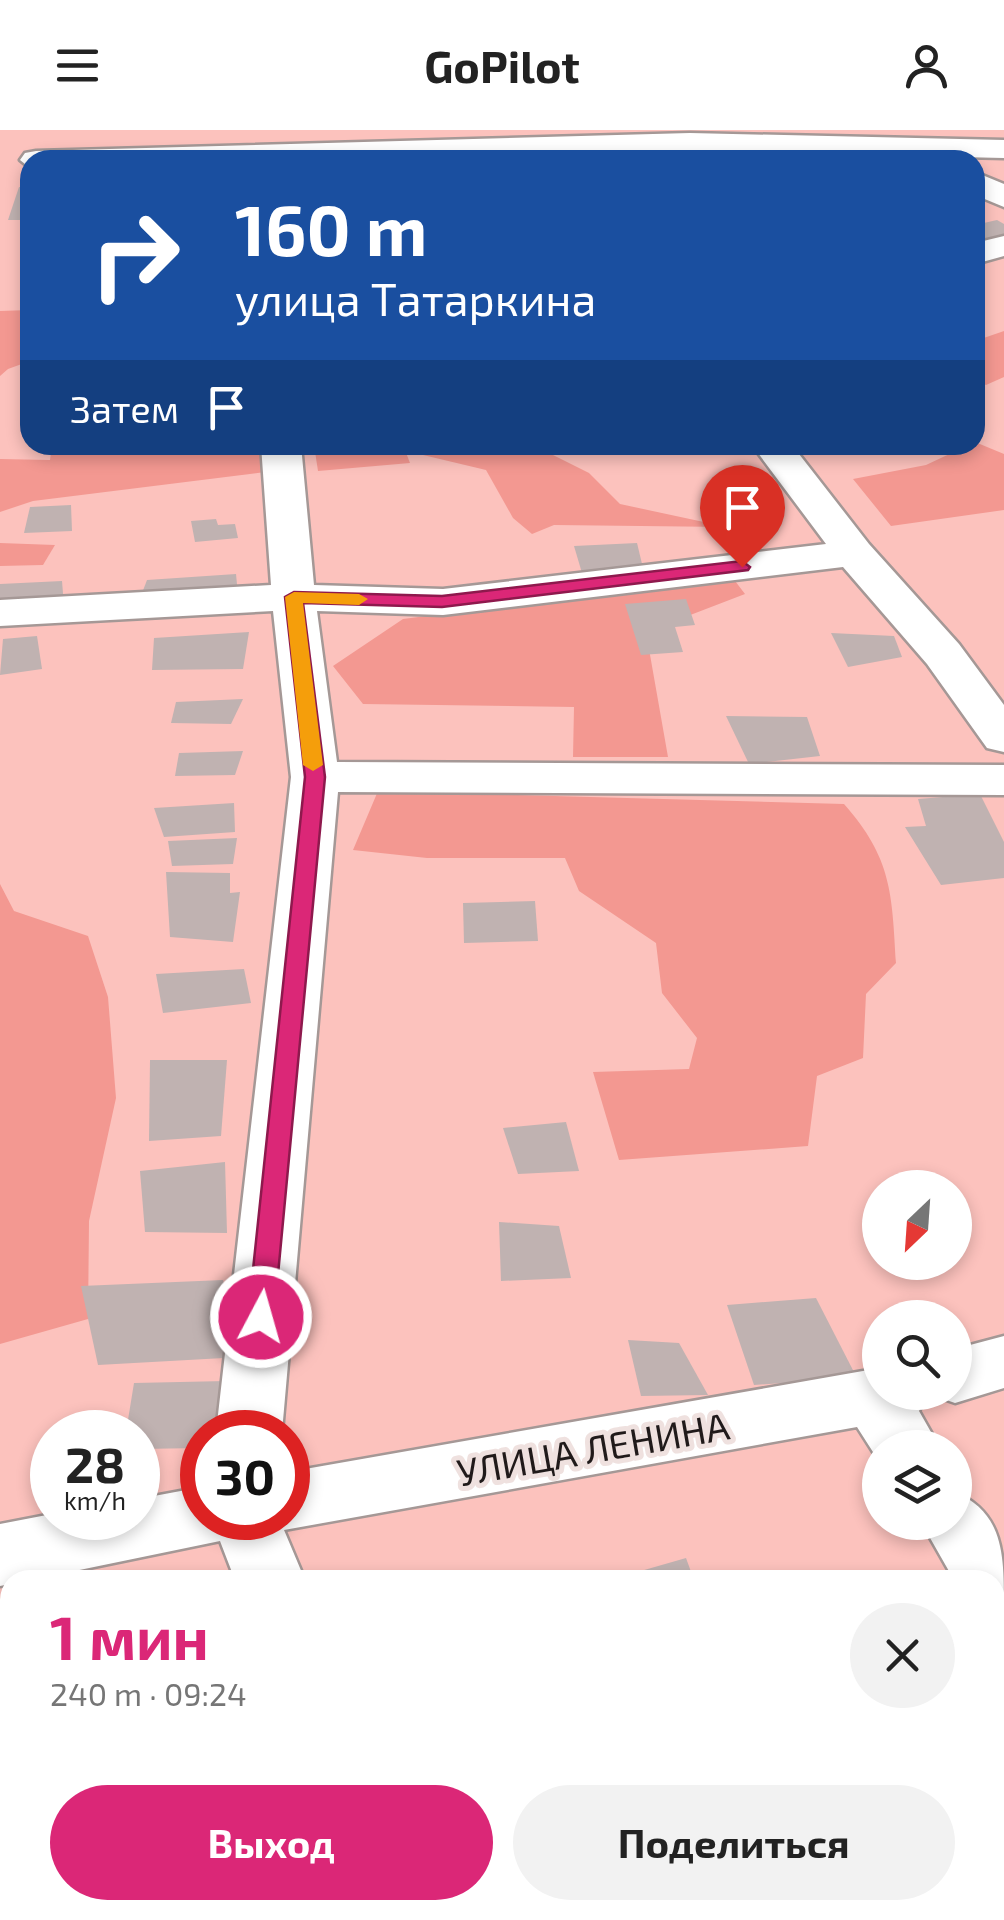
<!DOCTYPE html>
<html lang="ru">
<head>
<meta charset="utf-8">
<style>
  :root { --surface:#fff; --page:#f2f2f2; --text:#222; --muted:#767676; --accent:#db2777 }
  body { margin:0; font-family:"Exo 2",sans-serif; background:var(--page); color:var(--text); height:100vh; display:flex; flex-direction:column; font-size:38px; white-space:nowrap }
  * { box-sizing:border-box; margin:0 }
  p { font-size:32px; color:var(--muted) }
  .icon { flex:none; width:55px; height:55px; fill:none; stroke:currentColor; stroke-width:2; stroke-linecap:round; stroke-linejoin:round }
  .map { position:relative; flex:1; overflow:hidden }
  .details { position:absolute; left:0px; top:1440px; width:1005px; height:350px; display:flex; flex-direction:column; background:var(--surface); border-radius:30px 30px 0 0; box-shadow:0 5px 15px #0003 }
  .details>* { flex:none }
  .hud { position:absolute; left:20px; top:20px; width:965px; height:305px; border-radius:30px; box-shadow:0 5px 15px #0003; background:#1a4fa0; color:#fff; overflow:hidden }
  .needle { width:65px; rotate:205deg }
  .fabs { position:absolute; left:862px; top:1040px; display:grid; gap:20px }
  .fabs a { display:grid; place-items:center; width:110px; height:110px; border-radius:50%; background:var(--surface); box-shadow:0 5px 15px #0003; font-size:50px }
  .speed { position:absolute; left:30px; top:1280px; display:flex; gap:20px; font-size:50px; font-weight:700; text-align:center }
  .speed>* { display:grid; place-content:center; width:130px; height:130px; border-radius:50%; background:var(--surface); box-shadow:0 5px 15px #0003; line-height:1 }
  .speed small { font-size:25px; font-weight:400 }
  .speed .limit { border:15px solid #d22; background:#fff; color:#111 }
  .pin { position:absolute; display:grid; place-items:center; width:85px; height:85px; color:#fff; margin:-102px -42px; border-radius:50% 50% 50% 0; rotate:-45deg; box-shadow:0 0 10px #0007 }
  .pin .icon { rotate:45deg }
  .me { position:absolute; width:110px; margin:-55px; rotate:6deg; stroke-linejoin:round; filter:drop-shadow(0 0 8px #0008) }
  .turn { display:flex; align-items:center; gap:35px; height:210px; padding:0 50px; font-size:45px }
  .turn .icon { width:130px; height:130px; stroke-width:2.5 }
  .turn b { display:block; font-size:70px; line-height:85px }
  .then { display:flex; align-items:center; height:95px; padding:0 50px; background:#0003; gap:20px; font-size:38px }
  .round { display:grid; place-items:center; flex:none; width:105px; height:105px; border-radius:52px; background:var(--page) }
  .summary { display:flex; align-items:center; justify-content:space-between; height:170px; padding:0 50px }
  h1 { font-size:60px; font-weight:700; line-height:75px; color:var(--accent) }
  .primary-button { display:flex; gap:20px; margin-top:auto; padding:20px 50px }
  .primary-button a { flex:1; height:115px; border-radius:60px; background:var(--accent); color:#fff; font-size:40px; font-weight:700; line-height:115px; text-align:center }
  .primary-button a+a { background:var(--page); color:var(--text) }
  header { display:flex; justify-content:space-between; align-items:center; height:130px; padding:0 50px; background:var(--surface); font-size:45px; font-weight:700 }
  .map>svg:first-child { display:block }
</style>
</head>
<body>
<header><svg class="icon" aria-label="menu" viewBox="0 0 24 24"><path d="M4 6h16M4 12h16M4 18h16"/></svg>GoPilot<svg class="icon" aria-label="person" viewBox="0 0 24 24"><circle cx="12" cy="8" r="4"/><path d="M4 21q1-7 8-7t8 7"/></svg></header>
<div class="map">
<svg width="1004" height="1790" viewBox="0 0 1004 1790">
  <rect width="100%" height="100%" fill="#efe1df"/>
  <path fill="#fcc2bd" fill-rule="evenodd" d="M0,0H1004V1790H0ZM30,30H975V315H30ZM880,1058H955V1132H880ZM880,1188H955V1262H880ZM52,1302H138V1388H52ZM202,1302H288V1388H202ZM880,1318H955V1392H880ZM10,1450H995V1780H10Z"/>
  <g fill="#f39891">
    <polygon points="30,180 30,231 8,239 0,246 0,181"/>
    <polygon points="1004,201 1004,247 986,255 975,250 975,211"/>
    <polygon points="975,312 1004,324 1004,380 891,396 853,349 926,335"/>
    <polygon points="52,315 177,315 177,320 260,318 265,342 33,371 0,382 0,329 50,330"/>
    <polygon points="314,315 403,315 410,333 318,341"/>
    <polygon points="417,315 533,315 589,343 620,374 727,397 554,395 532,404 513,388 486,340 423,325"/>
    <polygon points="0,413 55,415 43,435 0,436"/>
    <polygon points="732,447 745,464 646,502 668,627 573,627 574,577 363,574 333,536 403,489"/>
    <path d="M378,661L844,674C892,728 892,764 896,833L866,864L863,928L817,946L808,1016L619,1030L593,942L689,939L697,908L662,863L656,813L579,761L565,728H427L353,720Z"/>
    <polygon points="0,754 14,781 88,806 108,867 116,968 89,1091 88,1189 0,1214"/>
  </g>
  <g fill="#c0b2b1">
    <polygon points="19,57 30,58 30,90 8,90"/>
    <polygon points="997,90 1004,94 1004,110 982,115 975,111 975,95"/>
    <polygon points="71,375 72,401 24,403 30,377"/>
    <polygon points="216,389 218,395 235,394 238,408 195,412 191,391"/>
    <polygon points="637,413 643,438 582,443 574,416"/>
    <polygon points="236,444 238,465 139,471 147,450"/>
    <polygon points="62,451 64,476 0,476 0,454"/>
    <polygon points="686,469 695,495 675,497 683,522 641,525 625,474"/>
    <polygon points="249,502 243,539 152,540 154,508"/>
    <polygon points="831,503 894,506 902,527 848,537"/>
    <polygon points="37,506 42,539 0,545 3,509"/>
    <polygon points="243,569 231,594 171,593 176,572"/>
    <polygon points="726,586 807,587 820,626 749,634"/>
    <polygon points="243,621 235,645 175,646 179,623"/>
    <polygon points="980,664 1004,712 1004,748 941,755 905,697 926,696 918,669"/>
    <polygon points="234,673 235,702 164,707 154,678"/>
    <polygon points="237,708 233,734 172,736 168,711"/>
    <polygon points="166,742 230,743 230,763 240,762 233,812 170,807"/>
    <polygon points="535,771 538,811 464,813 463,773"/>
    <polygon points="244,839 251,873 163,883 156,844"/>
    <polygon points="150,930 227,930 221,1006 149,1011"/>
    <polygon points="566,992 579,1041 518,1044 503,998"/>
    <polygon points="225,1032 227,1103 145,1102 140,1041"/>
    <polygon points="499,1092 559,1096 571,1148 501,1151"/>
    <polygon points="223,1150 242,1227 98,1235 81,1156"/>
    <polygon points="816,1168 857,1248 754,1255 727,1175"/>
    <polygon points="628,1210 679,1213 708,1265 641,1266"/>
    <polygon points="226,1251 225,1302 202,1302 202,1318 138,1319 138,1302 126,1302 134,1253"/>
    <polygon points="686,1428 694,1450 614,1450 613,1449"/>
    <polygon points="1004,1659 1004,1741 995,1724 995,1661"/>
    <polygon points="781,1780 819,1780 825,1790 763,1790"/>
  </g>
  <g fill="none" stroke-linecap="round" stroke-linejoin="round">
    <defs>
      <g id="minor">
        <polygon points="690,3 1004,10 1004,28 690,21 376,30 30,30 30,38 20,30 25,23 36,21"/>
        <polygon points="975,42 1004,54 1004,77 975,65"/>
        <polygon points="1004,106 1004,126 975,134 975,113"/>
        <polygon points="261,315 301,315 314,455 443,459 826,414 752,315 792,315 869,414 959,514 1004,575 1004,622 987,618 927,534 843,437 443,485 317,481 337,632 1004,635 1004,665 338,662 282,1302 216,1302 291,647 273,481 0,496 0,470 271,455"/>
        <polygon points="1004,1206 1004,1258 955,1273 932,1265 955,1262 955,1219"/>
        <polygon points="880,1238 880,1262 929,1262 919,1281 940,1318 880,1318 880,1333 857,1297 284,1400 305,1450 235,1450 220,1411 31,1450 10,1450 10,1454 0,1456 0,1394 52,1384 52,1388 138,1388 138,1369 202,1357 202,1388 288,1388 288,1342"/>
        <path d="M955,1362C1004,1383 1004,1425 1004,1477L995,1481V1450H954L921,1392H955Z"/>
        <polygon points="364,1780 444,1780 448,1790 368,1790"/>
      </g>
    </defs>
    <use href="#minor" stroke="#a59896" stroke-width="5"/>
    <use href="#minor" fill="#fff" fill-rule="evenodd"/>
  </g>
  <polygon fill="#db2777" stroke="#8e194d" stroke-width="2.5" points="742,431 750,437 748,440 442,477 303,473 325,647 274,1187 270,1194 261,1197 252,1194 248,1187 305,647 285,467 294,462 442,466"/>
  <polygon fill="#f59e0b" points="294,462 359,464 368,469 359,475 303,473 323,635 313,641 303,635 285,467"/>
  <g text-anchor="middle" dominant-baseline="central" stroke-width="10" stroke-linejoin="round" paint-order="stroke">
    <g font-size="38" fill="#201a1a" stroke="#efe1df">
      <text transform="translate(593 1318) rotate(-10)">УЛИЦА ЛЕНИНА</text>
    </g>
  </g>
</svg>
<div class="fabs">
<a><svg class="needle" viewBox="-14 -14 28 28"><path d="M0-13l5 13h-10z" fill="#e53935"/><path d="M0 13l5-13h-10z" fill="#767676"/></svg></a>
<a><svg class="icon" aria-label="search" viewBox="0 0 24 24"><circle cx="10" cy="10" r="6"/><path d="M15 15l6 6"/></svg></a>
<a><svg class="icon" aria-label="layers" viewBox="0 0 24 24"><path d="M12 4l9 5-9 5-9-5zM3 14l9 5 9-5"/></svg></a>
</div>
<div class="speed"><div>28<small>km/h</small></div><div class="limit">30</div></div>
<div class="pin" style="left:742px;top:437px;background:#d93025"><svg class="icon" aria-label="arrive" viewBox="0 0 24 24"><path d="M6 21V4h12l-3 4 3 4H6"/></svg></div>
<svg class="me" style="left:261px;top:1187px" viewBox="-20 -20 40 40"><circle r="17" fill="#db2777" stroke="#fff" stroke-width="3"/><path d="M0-11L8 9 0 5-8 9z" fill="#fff"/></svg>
<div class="hud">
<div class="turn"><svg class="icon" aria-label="right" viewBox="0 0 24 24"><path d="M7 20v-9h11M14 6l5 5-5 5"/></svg><div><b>160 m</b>улица Татаркина</div></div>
<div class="then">Затем<svg class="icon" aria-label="arrive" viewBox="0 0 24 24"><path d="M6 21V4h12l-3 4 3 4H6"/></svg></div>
</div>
<section class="details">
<div class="summary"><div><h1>1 мин</h1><p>240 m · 09:24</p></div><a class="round"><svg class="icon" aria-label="close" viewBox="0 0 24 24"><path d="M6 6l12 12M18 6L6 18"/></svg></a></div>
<div class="primary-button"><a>Выход</a><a>Поделиться</a></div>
</section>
</div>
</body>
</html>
